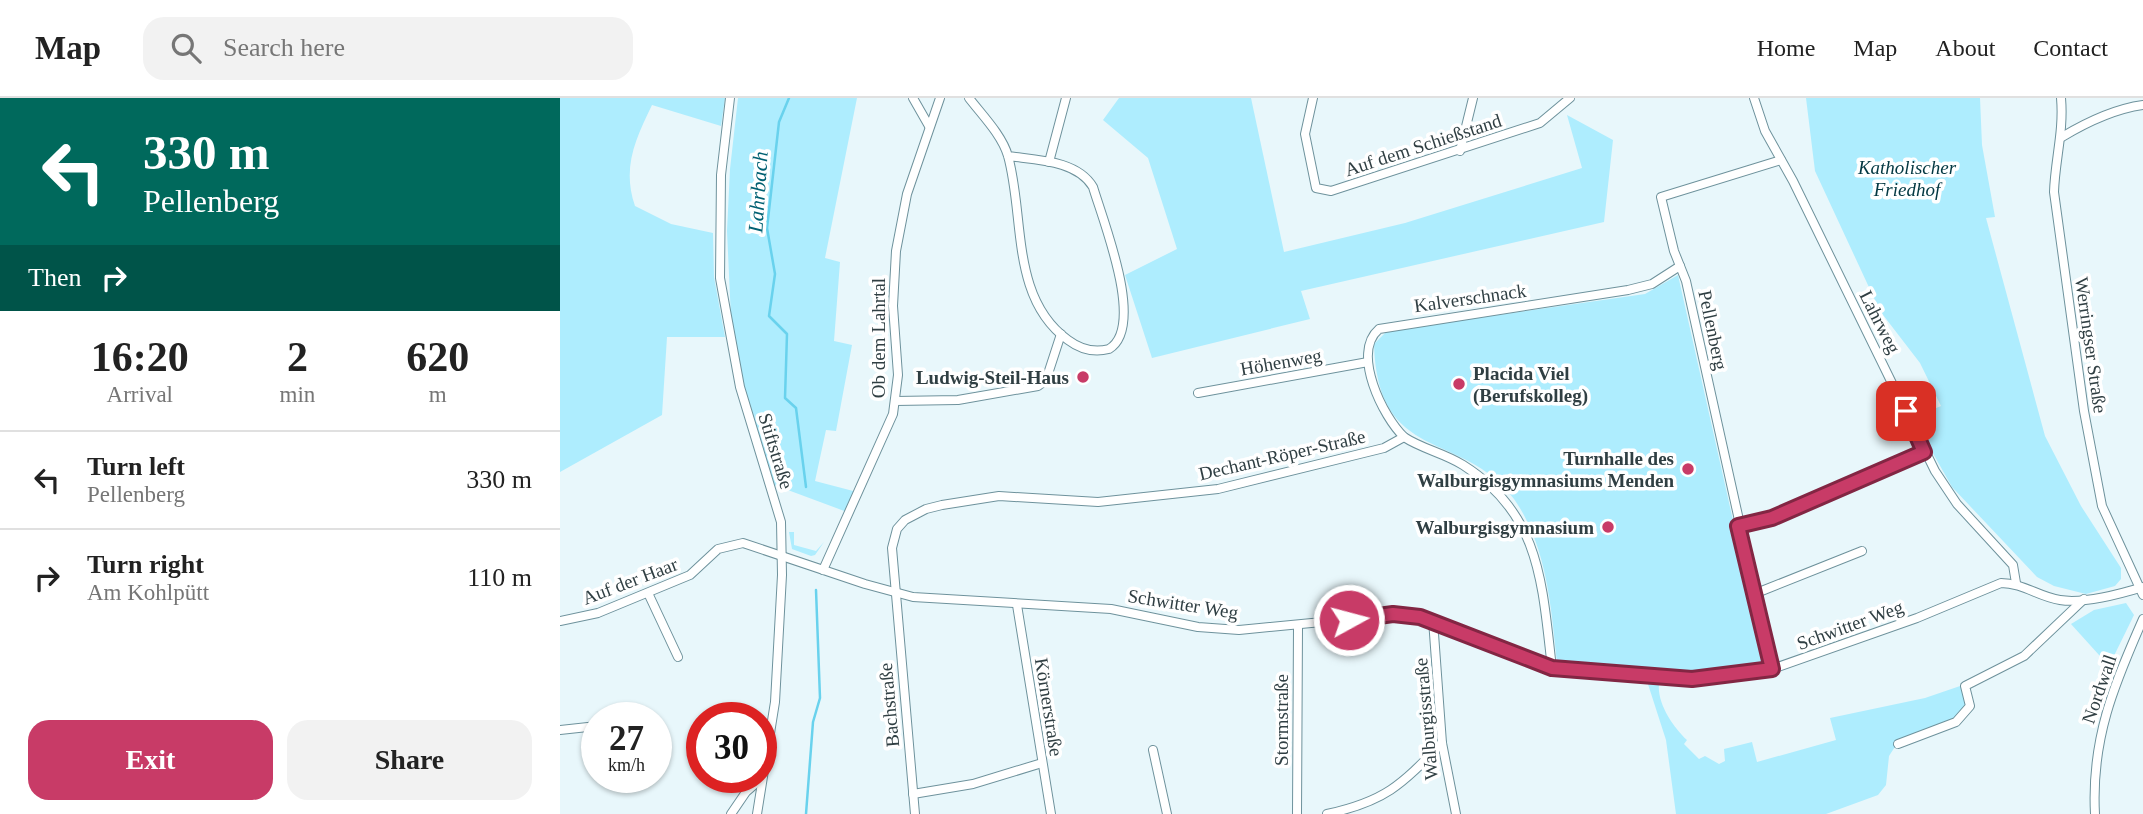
<!DOCTYPE html>
<html lang="en">
<head>
<meta charset="utf-8">
<style>
  :root { --surface:#fff; --page:#f2f2f2; --text:#222; --muted:#767676; --line:#e0e0e0; --accent:#c83b67 }
  body { margin:0; font-family:"Times New Roman",serif; background:var(--page); color:var(--text); height:100vh; display:flex; flex-direction:column; font-size:26px; white-space:nowrap }
  * { box-sizing:border-box; margin:0 }
  p { font-size:23px; color:var(--muted) }
  .icon { flex:none; width:38px; height:38px; fill:none; stroke:currentColor; stroke-width:2; stroke-linecap:round; stroke-linejoin:round }
  .map { position:relative; flex:1; overflow:hidden }
  .side { display:flex; flex-direction:column; background:var(--surface); width:560px }
  .side>* { flex:none }
  .top-card { background:#00695c; color:#fff; overflow:hidden }
  .speed { position:absolute; left:21px; top:604px; display:flex; gap:14px; font-size:35px; font-weight:700; text-align:center }
  .speed>* { display:grid; place-content:center; width:91px; height:91px; border-radius:50%; background:var(--surface); box-shadow:0 2px 5px #0004; line-height:1 }
  .speed small { font-size:18px; font-weight:400 }
  .speed .limit { border:10px solid #d22; background:#fff; color:#111 }
  .pin { position:absolute; display:grid; place-items:center; width:60px; height:60px; color:#fff; margin:-30px; border-radius:14px; box-shadow:0 4px 10px #0006 }
  .me { position:absolute; width:77px; margin:-38px; rotate:83deg; stroke-linejoin:round; filter:drop-shadow(0 0 5px #0008) }
  .turn { display:flex; align-items:center; gap:24px; height:147px; padding:0 28px; font-size:32px }
  .turn .icon { width:91px; height:91px; stroke-width:2.5 }
  .turn b { display:block; font-size:49px; line-height:60px }
  .then { display:flex; align-items:center; height:66px; padding:0 28px; background:#0003; gap:14px; font-size:26px }
  .eta { display:flex; justify-content:space-evenly; align-items:center; height:119px; text-align:center }
  .eta b { font-size:42px; font-weight:600; line-height:49px }
  .button { display:flex; gap:14px; margin-top:auto; padding:14px 28px }
  .button a { flex:1; height:80px; border-radius:21px; background:var(--accent); color:#fff; font-size:28px; font-weight:600; line-height:80px; text-align:center }
  .button a+a { background:var(--page); color:var(--text) }
  ul { padding:0; list-style:none }
  li { display:flex; align-items:center; gap:21px; height:98px; padding:0 28px; border-top:2px solid var(--line) }
  li div { flex:1 }
  li b { display:block; font-size:26px }
  li em { font-style:normal }
  header { display:flex; align-items:center; gap:42px; box-sizing:border-box; height:98px; padding:0 35px; background:var(--surface); border-bottom:2px solid var(--line) }
  header strong { font-size:33px }
  nav { display:flex; gap:38px; margin-inline-start:auto; font-size:24px }
  .search { width:490px; height:63px; background:var(--page); display:flex; align-items:center; gap:18px; box-sizing:border-box; padding:0 24px; border-radius:21px; color:var(--muted); font-size:26px }
  main { display:flex; flex:1; min-height:0 }
  .map>svg:first-child { display:block }
</style>
</head>
<body>
<header>
<strong>Map</strong>
<div class="search"><svg class="icon" aria-label="search" viewBox="0 0 24 24"><circle cx="10" cy="10" r="6"/><path d="M15 15l6 6"/></svg>Search here</div>
<nav><a>Home</a><a>Map</a><a>About</a><a>Contact</a></nav>
</header>
<main>
<section class="side">
<div class="top-card">
<div class="turn"><svg class="icon" aria-label="left" viewBox="0 0 24 24"><path d="M17 20v-9H6M10 6l-5 5 5 5"/></svg><div><b>330 m</b>Pellenberg</div></div>
<div class="then">Then<svg class="icon" aria-label="right" viewBox="0 0 24 24"><path d="M7 20v-9h11M14 6l5 5-5 5"/></svg></div>
</div>
<div class="eta">
<div><b>16:20</b><p>Arrival</p></div>
<div><b>2</b><p>min</p></div>
<div><b>620</b><p>m</p></div>
</div>
<ul>
<li><svg class="icon" aria-label="left" viewBox="0 0 24 24"><path d="M17 20v-9H6M10 6l-5 5 5 5"/></svg><div><b>Turn left</b><p>Pellenberg</p></div><em>330 m</em></li>
<li><svg class="icon" aria-label="right" viewBox="0 0 24 24"><path d="M7 20v-9h11M14 6l5 5-5 5"/></svg><div><b>Turn right</b><p>Am Kohlpütt</p></div><em>110 m</em></li>
</ul>
<div class="button"><a>Exit</a><a>Share</a></div>
</section>
<div class="map">
<svg width="1583" height="716" viewBox="0 0 1583 716">
  <rect width="100%" height="100%" fill="#e8f7fb"/>
  <g fill="#aeedfe">
    <path d="M0,0H165L161,28L92,7C75,42 62,70 75,108L111,126L153,135L154,179L165,239H107L102,317L0,374Z"/>
    <polygon points="178,0 297,0 265,160 280,164 274,243 292,247 276,333 266,332 255,383 297,394 287,414 209,385 172,242 167,133 170,71"/>
    <polygon points="559,0 691,0 724,154 845,125 1022,70 1007,17 1053,42 1044,124 741,193 750,221 592,260 565,177 617,151 588,60 543,22"/>
    <polygon points="1246,0 1420,0 1422,47 1435,119 1426,120 1485,338 1521,408 1561,470 1561,481 1555,488 1526,496 1494,488 1477,479 1392,389 1353,320 1381,308 1360,265 1320,213 1255,73"/>
    <path d="M1118,177L1205,565L1126,574L997,564C991,509 987,448 954,401C902,331 817,367 814,246L827,233L1085,196Z"/>
    <polygon points="229,434 234,434 234,447 256,453 264,444 255,457 251,458 232,451"/>
    <polygon points="1566,505 1574,517 1549,568 1511,526 1534,512"/>
    <path d="M1086,580L1100,581C1094,601 1112,628 1127,642L1124,646L1139,661L1145,658L1159,666L1165,663L1164,651L1192,644L1197,664L1276,642L1270,620L1365,600L1403,587L1409,608L1401,619L1338,644L1329,658L1326,687L1318,697L1266,716H1116L1106,642Z"/>
  </g>
  <g fill="none" stroke-linecap="round" stroke-linejoin="round">
    <g stroke="#69d2ed" stroke-width="2.5">
      <polyline points="229,0 219,24 207,130 215,176 209,218 227,236 225,300 236,310 246,389"/>
      <polyline points="246,716 253,624 260,600 256,492"/>
    </g>
    <defs>
      <g id="street">
        <polyline points="170,0 161,77 160,180 180,289 221,424 222,477 215,604 197,716"/>
        <polyline points="353,0 369,28"/>
        <path d="M409,0C422,17 442,37 448,58C465,119 450,200 508,242C520,251 534,255 549,251C586,229 543,123 533,89C517,62 476,62 448,58"/>
        <polyline points="753,0 745,36 756,90 771,93 980,25 1010,0"/>
        <polyline points="1194,0 1205,33 1233,83 1375,373 1397,406 1453,467 1456,485"/>
        <path d="M1501,0C1504,33 1495,62 1494,94L1524,313L1542,408L1583,497"/>
        <path d="M1502,39C1527,24 1554,11 1583,7"/>
        <polyline points="900,53 913,0"/>
        <polyline points="489,64 506,0"/>
        <polyline points="638,295 808,264"/>
        <polyline points="335,303 398,302 478,288 486,282 501,236"/>
        <path d="M844,339C823,319 791,255 819,231L1068,192L1092,186L1120,168"/>
        <polyline points="1179,428 1212,420 1364,354"/>
        <polyline points="263,472 333,316 338,277 333,208 336,153 347,96 380,0"/>
        <polyline points="88,495 118,559"/>
        <polyline points="1194,496 1302,453"/>
        <polyline points="457,507 491,716"/>
        <polyline points="873,522 882,645 896,716"/>
        <path d="M0,523L38,515L130,477L158,451L183,445L305,486L353,499L551,511L638,529L679,532L845,516L873,522L978,567L1132,581L1212,571L1357,520L1441,485C1463,485 1479,499 1500,502C1524,506 1560,496 1583,489"/>
        <polyline points="1212,571 1126,183 1114,153 1101,99 1221,62"/>
        <polyline points="0,632 37,628"/>
        <polyline points="1338,646 1396,624 1410,608 1405,588 1464,558 1524,501"/>
        <polyline points="593,652 607,716"/>
        <polyline points="353,696 413,686 482,665"/>
        <polyline points="171,716 186,694 202,680"/>
        <path d="M355,716L332,450L337,431L345,422L366,411L382,407L439,398L538,404L658,391L824,350L844,339C862,351 884,355 903,367C981,416 982,486 992,570"/>
        <polyline points="737,716 738,529"/>
        <path d="M767,716C826,703 841,687 882,645"/>
        <path d="M1535,716C1531,641 1554,587 1583,521"/>
      </g>
    </defs>
    <use href="#street" stroke="#6e929c" stroke-width="10"/>
    <use href="#street" stroke="#fff" stroke-width="8"/>
  </g>
  <g fill="none" stroke-linecap="round" stroke-linejoin="round">
    <defs>
      <polyline id="route" points="789,522 833,516 860,519 992,570 1132,581 1212,571 1178,428 1212,420 1364,354 1346,313"/>
    </defs>
    <use href="#route" stroke="#822643" stroke-width="18"/>
    <use href="#route" stroke="#c83b67" stroke-width="12"/>
  </g>
  <g fill="#c83b67" stroke="#fff" stroke-width="2.5">
    <circle cx="523" cy="279" r="7"/>
    <circle cx="899" cy="286" r="7"/>
    <circle cx="1128" cy="371" r="7"/>
    <circle cx="1048" cy="429" r="7"/>
  </g>
  <g text-anchor="middle" dominant-baseline="central" stroke-width="7" stroke-linejoin="round" paint-order="stroke">
    <g font-size="19" fill="#303f43" stroke="#fff">
      <text transform="translate(863 47) rotate(-18)">Auf dem Schießstand</text>
      <text transform="translate(910 200) rotate(-8)">Kalverschnack</text>
      <text transform="translate(1320 224) rotate(63)">Lahrweg</text>
      <text transform="translate(1153 232) rotate(78)">Pellenberg</text>
      <text transform="translate(318 240) rotate(-90)">Ob dem Lahrtal</text>
      <text transform="translate(1531 247) rotate(82)">Werringser Straße</text>
      <text transform="translate(721 264) rotate(-10)">Höhenweg</text>
      <text transform="translate(216 353) rotate(73)">Stiftstraße</text>
      <text transform="translate(722 357) rotate(-13)">Dechant-Röper-Straße</text>
      <text transform="translate(70 483) rotate(-21)">Auf der Haar</text>
      <text transform="translate(623 506) rotate(9)">Schwitter Weg</text>
      <text transform="translate(1290 527) rotate(-20)">Schwitter Weg</text>
      <text transform="translate(1539 591) rotate(-71)">Nordwall</text>
      <text transform="translate(329 607) rotate(-95)">Bachstraße</text>
      <text transform="translate(489 609) rotate(81)">Körnerstraße</text>
      <text transform="translate(866 621) rotate(-95)">Walburgisstraße</text>
      <text transform="translate(721 622) rotate(-90)">Stormstraße</text>
    </g>
    <g font-size="19" font-style="italic" fill="#033842" stroke="#fff">
      <text x="1347" y="69">Katholischer<tspan x="1347" dy="22">Friedhof</tspan></text>
    </g>
    <g font-size="19" font-weight="bold" fill="#303f43" stroke="#fff" text-anchor="end">
      <text x="913" y="275" text-anchor="start">Placida Viel<tspan x="913" dy="22">(Berufskolleg)</tspan></text>
      <text x="509" y="279">Ludwig-Steil-Haus</text>
      <text x="1114" y="360">Turnhalle des<tspan x="1114" dy="22">Walburgisgymnasiums Menden</tspan></text>
      <text x="1034" y="429">Walburgisgymnasium</text>
    </g>
    <g font-size="21" font-style="italic" fill="#006072" stroke="#fff">
      <text transform="translate(198 94) rotate(-86)">Lahrbach</text>
    </g>
  </g>
</svg>
<div class="speed"><div>27<small>km/h</small></div><div class="limit">30</div></div>
<div class="pin" style="left:1346px;top:313px;background:#d93025"><svg class="icon" aria-label="arrive" viewBox="0 0 24 24"><path d="M6 21V4h12l-3 4 3 4H6"/></svg></div>
<svg class="me" style="left:789px;top:522px" viewBox="-20 -20 40 40"><circle r="17" fill="#c83b67" stroke="#fff" stroke-width="3"/><path d="M0-11L8 9 0 5-8 9z" fill="#fff"/></svg>
</div>
</main>
</body>
</html>
